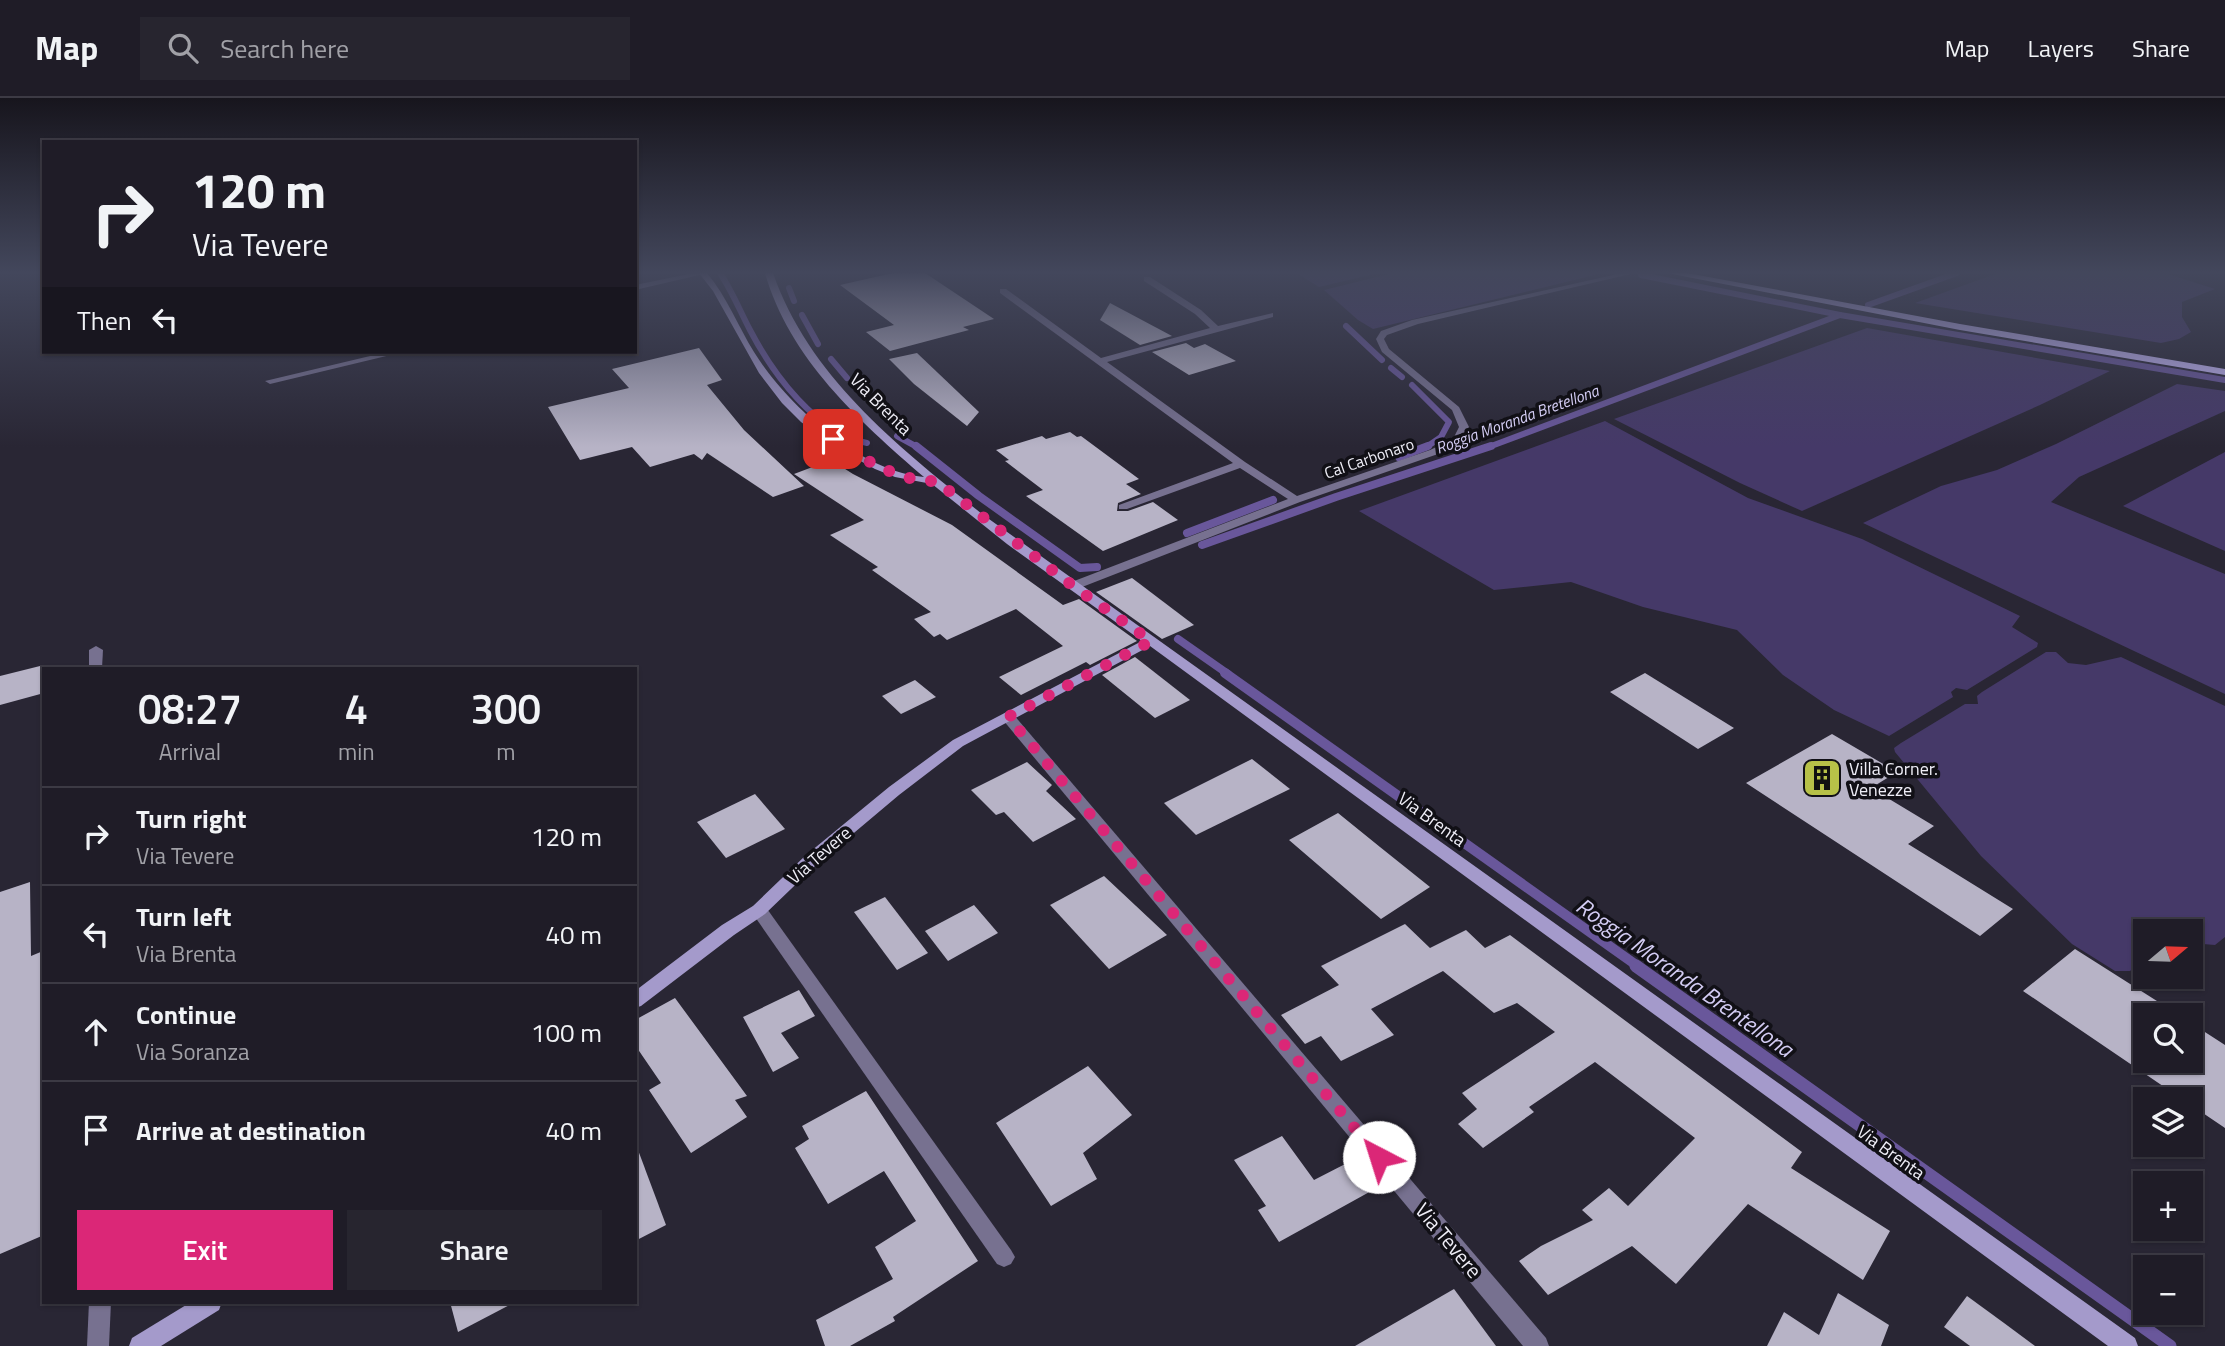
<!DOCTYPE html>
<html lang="en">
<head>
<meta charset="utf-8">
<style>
  :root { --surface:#1f1c27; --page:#27252f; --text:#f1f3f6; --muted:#a1a1a7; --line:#3c3a44; --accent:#db2777 }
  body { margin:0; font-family:"Titillium Web",sans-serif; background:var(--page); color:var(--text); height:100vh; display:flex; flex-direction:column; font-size:26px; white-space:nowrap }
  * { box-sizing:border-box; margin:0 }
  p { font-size:23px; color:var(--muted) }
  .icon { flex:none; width:38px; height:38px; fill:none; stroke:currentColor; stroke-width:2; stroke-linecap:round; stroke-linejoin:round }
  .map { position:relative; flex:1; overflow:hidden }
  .panel { position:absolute; left:42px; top:569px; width:595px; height:637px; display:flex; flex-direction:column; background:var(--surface); border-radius:0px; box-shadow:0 2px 5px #0004,0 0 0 2px var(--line) }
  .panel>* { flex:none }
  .banner { position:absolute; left:42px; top:42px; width:595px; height:214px; border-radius:0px; box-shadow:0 2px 5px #0004,0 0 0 2px var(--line); background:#1f1c27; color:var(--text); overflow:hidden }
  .needle { width:46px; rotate:71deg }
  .tools { position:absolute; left:2133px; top:821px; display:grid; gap:14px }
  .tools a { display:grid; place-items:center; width:70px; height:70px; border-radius:0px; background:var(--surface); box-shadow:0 2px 5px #0004,0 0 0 2px var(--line); font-size:35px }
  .pin { position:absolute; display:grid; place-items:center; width:60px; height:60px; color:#fff; margin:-30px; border-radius:14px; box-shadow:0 4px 10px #0006 }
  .me { position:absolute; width:77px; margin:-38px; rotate:320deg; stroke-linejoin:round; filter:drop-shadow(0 0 5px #0008) }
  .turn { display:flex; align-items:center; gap:24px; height:147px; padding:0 35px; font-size:32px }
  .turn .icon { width:91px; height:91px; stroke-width:2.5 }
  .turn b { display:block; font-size:49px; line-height:60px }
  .then { display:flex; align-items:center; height:66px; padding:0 35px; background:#0003; gap:14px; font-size:26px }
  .eta { display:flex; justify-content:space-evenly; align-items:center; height:119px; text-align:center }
  .eta b { font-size:42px; font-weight:600; line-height:49px }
  .button { display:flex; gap:14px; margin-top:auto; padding:14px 35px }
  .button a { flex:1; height:80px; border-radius:0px; background:var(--accent); color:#fff; font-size:28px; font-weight:600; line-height:80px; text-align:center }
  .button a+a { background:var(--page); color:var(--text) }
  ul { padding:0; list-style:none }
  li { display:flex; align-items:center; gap:21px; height:98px; padding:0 35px; border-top:2px solid var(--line) }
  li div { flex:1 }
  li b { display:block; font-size:26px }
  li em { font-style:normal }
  header { display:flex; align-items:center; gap:42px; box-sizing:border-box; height:98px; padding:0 35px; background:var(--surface); border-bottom:2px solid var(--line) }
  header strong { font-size:33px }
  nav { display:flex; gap:38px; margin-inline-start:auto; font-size:24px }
  .search { width:490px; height:63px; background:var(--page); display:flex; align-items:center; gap:18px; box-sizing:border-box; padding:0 24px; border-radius:0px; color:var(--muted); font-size:26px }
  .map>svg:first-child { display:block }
</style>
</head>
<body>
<header>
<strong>Map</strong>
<div class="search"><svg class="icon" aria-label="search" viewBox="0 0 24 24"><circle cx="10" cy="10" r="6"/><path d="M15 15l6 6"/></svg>Search here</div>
<nav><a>Map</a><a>Layers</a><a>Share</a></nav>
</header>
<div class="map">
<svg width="2225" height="1248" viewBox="0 0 2225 1248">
  <rect width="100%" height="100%" fill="#292634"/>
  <g fill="#453968">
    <polygon points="1297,175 1378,175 1319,189"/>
    <polygon points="1393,175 1596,175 1599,176 1373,231 1358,222 1324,192"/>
    <polygon points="1998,175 2165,175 2215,191 2182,204 2182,219 2191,234 2179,241 2161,245 1915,205"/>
    <polygon points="1867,230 2110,273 2040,307 1802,413 1740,385 1614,321"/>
    <polygon points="2177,286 2225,293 2225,313 2079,379 2051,404 2225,476 2225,596 1863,425 1941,388 1997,372 2056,346"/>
    <polygon points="1605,323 1748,400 1862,441 2020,518 2012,529 2038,545 2037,549 1967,592 1956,590 1951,594 1953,599 1889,638 1834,612 1783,577 1737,532 1643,509 1571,484 1494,492 1359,413"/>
    <polygon points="2225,354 2225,453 2123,408"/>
    <polygon points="2046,554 2056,554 2068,565 2086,567 2121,559 2225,608 2225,839 2215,847 2191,845 2191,833 2146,833 2145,860 2130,873 2115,873 2072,846 1981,758 1895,654 1894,650 1901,645 1965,606 1978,606 1977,598 1982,594"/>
  </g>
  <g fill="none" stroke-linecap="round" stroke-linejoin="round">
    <g stroke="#69579b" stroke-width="6">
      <path d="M720,175C732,193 740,213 750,232C773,276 816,335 867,345"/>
      <polyline points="1641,177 1840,217 2225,282"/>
      <polyline points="789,190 794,203"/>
      <polyline points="1868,207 1957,175"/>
      <polyline points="802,217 818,246"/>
      <polyline points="1346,228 1382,262"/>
      <polyline points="831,261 847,280"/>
      <polyline points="1391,270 1402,279"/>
      <polyline points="853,286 884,315"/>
      <polyline points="1412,287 1449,324 1441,339 1425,350"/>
      <polyline points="890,320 901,334 897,338 919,350"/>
      <polyline points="1486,350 1840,217"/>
    </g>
    <g stroke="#69579b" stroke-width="8">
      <polyline points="916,348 979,398 1080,470 1097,469"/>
      <polyline points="1399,359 1428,348"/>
      <polyline points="1187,435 1273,402"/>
      <polyline points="1202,447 1336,399 1491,348"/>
      <polyline points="1178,541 1228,576"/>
    </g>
    <polyline stroke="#69579b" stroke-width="10" points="1225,575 1639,869"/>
    <polyline stroke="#69579b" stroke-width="13" points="1636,868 2170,1248"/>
  </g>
  <g fill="#b7b3c6">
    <polygon points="893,175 925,175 994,221 963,229 969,232 890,253 866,234 894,227 840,187"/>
    <polygon points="1110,205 1172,238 1140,247 1100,222"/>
    <polygon points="1186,245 1194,250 1205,246 1236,263 1189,277 1152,254"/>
    <polygon points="699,250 722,282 707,287 744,332 804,388 773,399 707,355 702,362 694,356 650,369 632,349 580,362 548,309 629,290 612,271"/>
    <polygon points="917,255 979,314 967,328 914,286 889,261"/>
    <polygon points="1070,334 1077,339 1081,338 1139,381 1126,386 1141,396 1118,405 1117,413 1128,413 1153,404 1178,422 1103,453 1026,398 1043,392 1005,363 1009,362 996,352 1042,338 1046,341"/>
    <polygon points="831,362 853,376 952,427 1063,507 1079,501 1137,543 1090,567 1086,564 1021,597 999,579 1063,548 1016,511 947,542 940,536 934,539 914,521 931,514 872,472 878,469 830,437 864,422 794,376"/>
    <polygon points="1132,480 1194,527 1162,541 1096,494"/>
    <polygon points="1135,559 1190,602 1155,620 1102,577"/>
    <polygon points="44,567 44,595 0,607 0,578"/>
    <polygon points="1645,575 1734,630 1698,651 1610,594"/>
    <polygon points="915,582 936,599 901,616 882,598"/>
    <polygon points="1832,636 1897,674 1871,690 1934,728 1908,746 2013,811 1980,838 1746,685"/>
    <polygon points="1252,661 1290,691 1196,737 1164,705"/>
    <polygon points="1027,664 1052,687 1046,693 1076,721 1033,744 1004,714 996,717 971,692"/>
    <polygon points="755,696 785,731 726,760 697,724"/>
    <polygon points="1338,715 1380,749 1430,789 1381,821 1289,742"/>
    <polygon points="1104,778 1167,837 1109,871 1050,807"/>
    <polygon points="30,784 31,858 43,853 44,1137 0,1156 0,794"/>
    <polygon points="885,799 928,855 897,872 854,814"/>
    <polygon points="974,807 998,835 948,863 925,833"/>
    <polygon points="1405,826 1430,850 1466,832 1485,850 1510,837 1802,1054 1791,1070 1890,1133 1863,1182 1748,1106 1676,1186 1632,1148 1548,1197 1519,1163 1541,1148 1593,1122 1582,1112 1609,1090 1628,1108 1695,1040 1595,964 1529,1009 1534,1014 1483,1050 1458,1026 1477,1011 1462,995 1555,934 1517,905 1494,915 1443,873 1371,911 1394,937 1341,963 1321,938 1305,946 1281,917 1339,887 1321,868"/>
    <polygon points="2075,851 2179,917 2146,917 2146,962 2191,962 2191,925 2225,947 2225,1030 2191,1007 2191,1001 2182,1001 2023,893"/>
    <polygon points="799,892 815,918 781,935 799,960 773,974 743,919"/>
    <polygon points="675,900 747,998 735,1002 747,1019 691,1055 649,992 661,985 635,947 635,922"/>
    <polygon points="1088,968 1132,1017 1083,1055 1097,1081 1051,1108 996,1025"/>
    <polygon points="866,993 978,1163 893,1219 895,1223 850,1248 825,1248 816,1222 893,1181 875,1149 916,1123 884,1073 828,1106 795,1050 809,1041 802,1028"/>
    <polygon points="1282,1038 1314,1082 1351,1063 1373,1092 1279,1144 1258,1112 1266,1108 1234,1062"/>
    <polygon points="635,1052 638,1052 666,1127 635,1143"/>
    <polygon points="1454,1191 1496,1248 1355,1248"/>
    <polygon points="1838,1195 1889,1227 1881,1248 1767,1248 1784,1214 1819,1237"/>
    <polygon points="1967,1198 2004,1225 2035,1248 1970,1248 1944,1229"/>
    <polygon points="450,1204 515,1204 458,1234"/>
  </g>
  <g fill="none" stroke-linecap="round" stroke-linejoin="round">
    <g fill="#777190" fill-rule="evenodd">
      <polygon points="694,175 708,175 635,192 635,187"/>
      <polygon points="1622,175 1635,175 1418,226 1387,237 1384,241 1389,251 1459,309 1469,329 1461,345 1438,356 1300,404 1077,491 1073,492 1067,488 1069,485 1288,401 1240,370 1127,411 1119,411 1119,407 1233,365 1000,195 1000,191 1006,191 1101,260 1210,230 1195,216 1144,183 1144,179 1150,179 1201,212 1218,228 1273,215 1273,219 1107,264 1245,364 1297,398 1430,352 1453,341 1459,329 1452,312 1382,254 1376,241 1381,233 1412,222"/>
      <polygon points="387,254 403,254 270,286 265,283"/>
      <polygon points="96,548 103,552 102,570 89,570 89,552"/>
      <polygon points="1008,615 1013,616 1546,1240 1549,1248 1523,1248 1003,622 1001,619"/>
      <polygon points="759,806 765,808 1011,1152 1015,1159 1011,1166 1004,1169 997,1166 753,816 751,812 753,808"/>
      <polygon points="89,1204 111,1204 109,1248 87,1248"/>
    </g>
    <g fill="#a49acb" fill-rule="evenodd">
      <path d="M699,175H707C727,199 738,228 754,254C786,306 860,374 924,379C859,323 789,260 765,175H773C809,279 899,349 982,416L2135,1240L2138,1248H2108L1150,548L963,648L899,697L817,766L765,816L734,837L641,908L635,910V893L722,827L753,808L805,758L889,689L953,642L1142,543L1007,446L932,386L895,379L875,371L835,349L801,324L782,305L759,275L713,193Z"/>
      <polygon points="191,1204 222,1204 219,1212 161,1248 129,1248 132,1240"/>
    </g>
    <polygon fill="#c7b9fa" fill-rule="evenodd" points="1667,175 1687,175 1960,226 2225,271 2225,277 1960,232"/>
  </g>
  <linearGradient id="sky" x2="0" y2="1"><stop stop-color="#17151d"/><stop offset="0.5" stop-color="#43475c"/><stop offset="1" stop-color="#43475c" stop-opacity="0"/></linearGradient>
  <rect width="2225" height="349" fill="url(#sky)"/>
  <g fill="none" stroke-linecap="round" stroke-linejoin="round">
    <path stroke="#db2777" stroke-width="12" stroke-dasharray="0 21.6" d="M833,341C863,361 899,384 936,383L1073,488L1151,543L1008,619L1379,1059"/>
  </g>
  <defs>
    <symbol id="building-square" viewBox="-11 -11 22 22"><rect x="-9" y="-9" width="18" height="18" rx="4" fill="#b7c148" stroke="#111016"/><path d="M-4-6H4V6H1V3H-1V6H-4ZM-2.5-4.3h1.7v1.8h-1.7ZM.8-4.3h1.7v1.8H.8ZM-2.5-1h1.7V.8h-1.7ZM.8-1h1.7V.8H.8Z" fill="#111"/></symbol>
  </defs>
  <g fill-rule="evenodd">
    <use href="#building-square" x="1800" y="658" width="44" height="44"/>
  </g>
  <g text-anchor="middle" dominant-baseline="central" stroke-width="7" stroke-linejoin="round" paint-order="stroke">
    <g font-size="16" font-style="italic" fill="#d3ccf3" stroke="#111016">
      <text transform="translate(1517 321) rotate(-20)">Roggia Moranda Bretellona</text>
    </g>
    <g font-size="16" fill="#efeef7" stroke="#111016">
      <text transform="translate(1369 360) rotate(-19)">Cal Carbonaro</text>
    </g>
    <g font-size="18" fill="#efeef7" stroke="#111016">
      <text transform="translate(881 306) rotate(45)">Via Brenta</text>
      <text transform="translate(1432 721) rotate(36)">Via Brenta</text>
      <text transform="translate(819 757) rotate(-41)">Via Tevere</text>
      <text transform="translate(1891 1054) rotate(36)">Via Brenta</text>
    </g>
    <g font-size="18" fill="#efeef7" stroke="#111016" text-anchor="start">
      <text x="1849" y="670">Villa Corner.<tspan x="1849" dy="21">Venezze</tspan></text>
    </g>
    <g font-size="21" fill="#efeef7" stroke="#111016">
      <text transform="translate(1449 1142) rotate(50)">Via Tevere</text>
    </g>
    <g font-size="23" font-style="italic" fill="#d3ccf3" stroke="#111016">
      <text transform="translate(1685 879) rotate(35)">Roggia Moranda Brentellona</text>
    </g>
  </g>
</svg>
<div class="tools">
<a><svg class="needle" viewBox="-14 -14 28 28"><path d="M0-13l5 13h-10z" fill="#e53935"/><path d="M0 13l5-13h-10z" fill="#a1a1a7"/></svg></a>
<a><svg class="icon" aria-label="search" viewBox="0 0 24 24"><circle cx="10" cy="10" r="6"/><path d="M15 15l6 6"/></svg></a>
<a><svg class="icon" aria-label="layers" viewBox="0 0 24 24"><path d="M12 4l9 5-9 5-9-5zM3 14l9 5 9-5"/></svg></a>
<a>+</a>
<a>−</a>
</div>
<div class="pin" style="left:833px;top:341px;background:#d93025"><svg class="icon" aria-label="arrive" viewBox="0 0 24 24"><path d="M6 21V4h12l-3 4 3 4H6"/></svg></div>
<svg class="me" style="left:1379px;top:1059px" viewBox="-20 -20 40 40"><circle r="19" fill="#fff"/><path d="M0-13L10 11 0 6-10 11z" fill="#db2777"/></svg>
<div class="banner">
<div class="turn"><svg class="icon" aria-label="right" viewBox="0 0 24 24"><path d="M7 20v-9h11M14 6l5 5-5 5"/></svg><div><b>120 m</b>Via Tevere</div></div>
<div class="then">Then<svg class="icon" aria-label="left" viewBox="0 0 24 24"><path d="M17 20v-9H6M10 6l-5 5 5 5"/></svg></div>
</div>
<section class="panel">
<div class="eta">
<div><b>08:27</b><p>Arrival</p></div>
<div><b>4</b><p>min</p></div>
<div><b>300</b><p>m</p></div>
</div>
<ul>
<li><svg class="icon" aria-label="right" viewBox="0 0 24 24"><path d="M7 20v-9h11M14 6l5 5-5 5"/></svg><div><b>Turn right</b><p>Via Tevere</p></div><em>120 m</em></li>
<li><svg class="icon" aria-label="left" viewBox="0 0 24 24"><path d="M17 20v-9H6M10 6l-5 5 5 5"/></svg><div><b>Turn left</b><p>Via Brenta</p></div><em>40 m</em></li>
<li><svg class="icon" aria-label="ahead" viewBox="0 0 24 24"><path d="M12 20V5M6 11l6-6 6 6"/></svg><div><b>Continue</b><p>Via Soranza</p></div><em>100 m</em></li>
<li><svg class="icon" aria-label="arrive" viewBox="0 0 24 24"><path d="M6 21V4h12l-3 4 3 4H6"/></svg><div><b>Arrive at destination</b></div><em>40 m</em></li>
</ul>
<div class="button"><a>Exit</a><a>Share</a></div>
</section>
</div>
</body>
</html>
